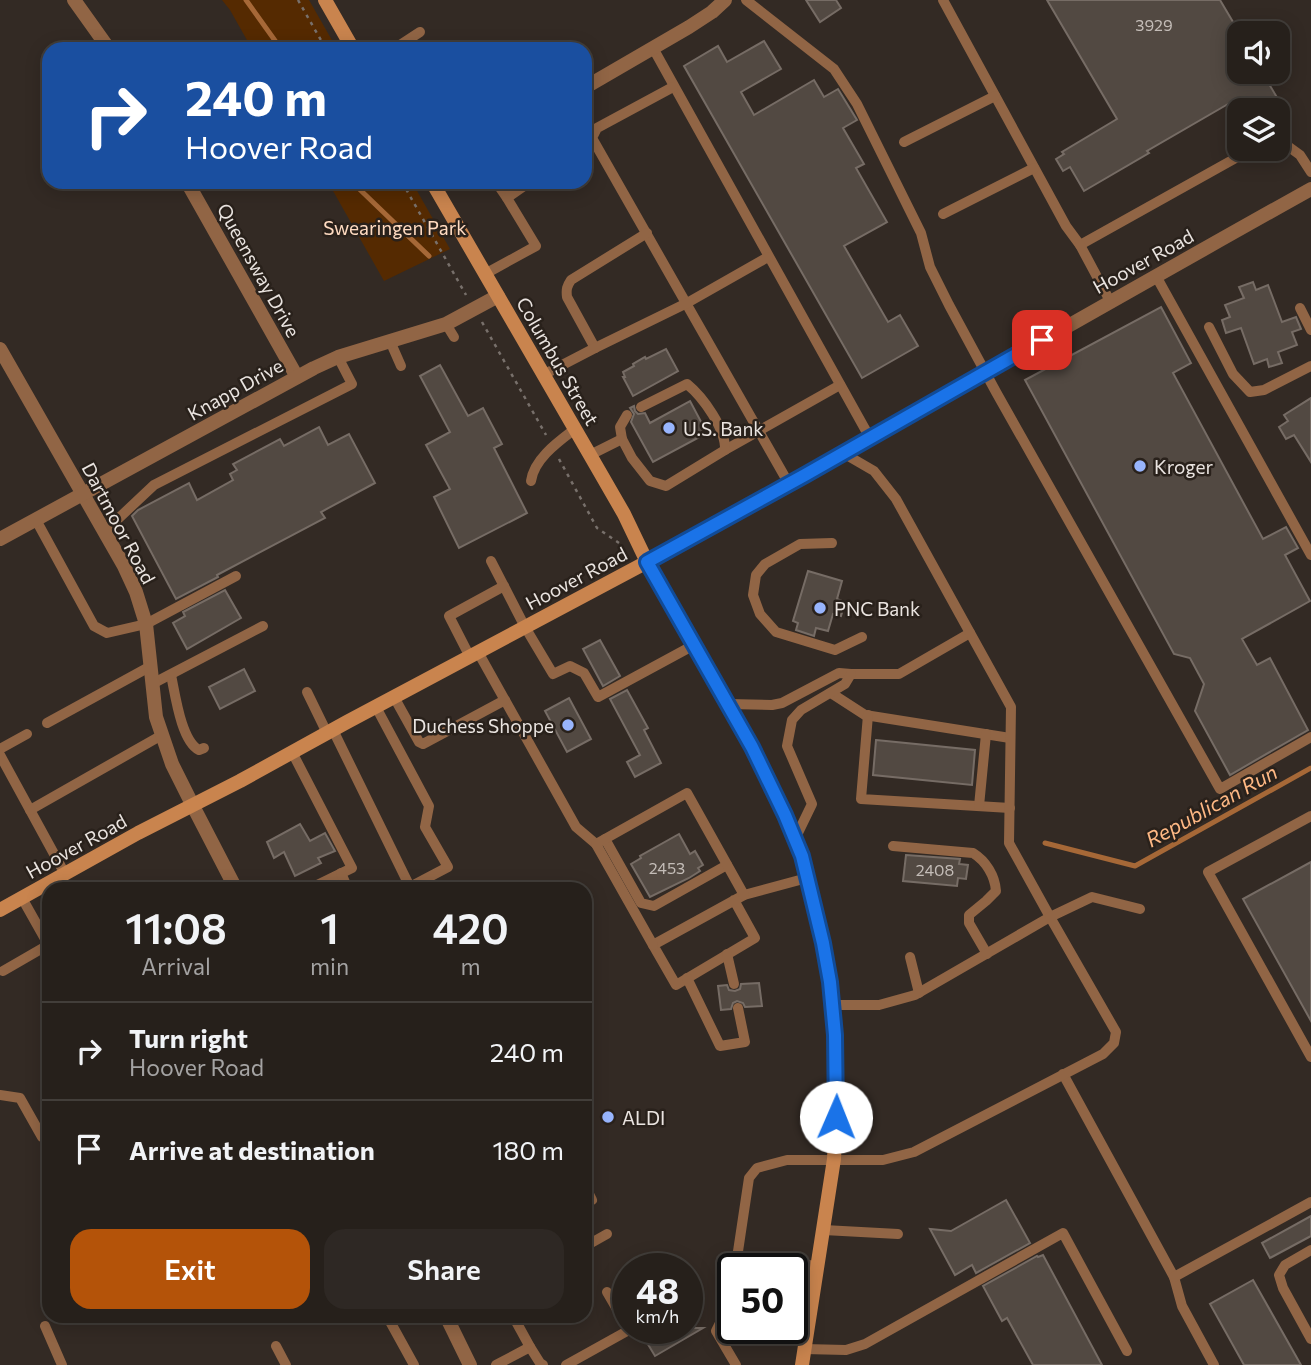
<!DOCTYPE html>
<html lang="en">
<head>
<meta charset="utf-8">
<style>
  :root { --surface:#26201b; --page:#2e2824; --text:#f1f3f6; --muted:#a4a3a3; --line:#423e3a; --accent:#b45309 }
  body { margin:0; font-family:Commissioner,sans-serif; background:var(--page); color:var(--text); height:100vh; display:flex; flex-direction:column; font-size:26px; white-space:nowrap }
  * { box-sizing:border-box; margin:0 }
  p { font-size:23px; color:var(--muted) }
  .icon { flex:none; width:38px; height:38px; fill:none; stroke:currentColor; stroke-width:2; stroke-linecap:round; stroke-linejoin:round }
  .map { position:relative; flex:1; overflow:hidden }
  .side { position:absolute; left:42px; top:882px; width:550px; height:441px; display:flex; flex-direction:column; background:var(--surface); border-radius:21px; box-shadow:0 4px 18px #0003,0 0 0 2px var(--line) }
  .side>* { flex:none }
  .top-card { position:absolute; left:42px; top:42px; width:550px; height:147px; border-radius:21px; box-shadow:0 4px 18px #0003,0 0 0 2px var(--line); background:#1a4fa0; color:#fff; overflow:hidden }
  .fabs { position:absolute; left:1227px; top:21px; display:grid; gap:14px }
  .fabs a { display:grid; place-items:center; width:63px; height:63px; border-radius:14px; background:var(--surface); box-shadow:0 4px 18px #0003,0 0 0 2px var(--line); font-size:35px }
  .speed { position:absolute; left:612px; top:1253px; display:flex; gap:14px; font-size:35px; font-weight:700; text-align:center }
  .speed>* { display:grid; place-content:center; width:91px; height:91px; border-radius:50%; background:var(--surface); box-shadow:0 4px 18px #0003,0 0 0 2px var(--line); line-height:1 }
  .speed small { font-size:18px; font-weight:400 }
  .speed .limit { border:4px solid #111; border-radius:10px; background:#fff; color:#111 }
  .pin { position:absolute; display:grid; place-items:center; width:60px; height:60px; color:#fff; margin:-30px; border-radius:14px; box-shadow:0 4px 10px #0006 }
  .me { position:absolute; width:77px; margin:-38px; rotate:1deg; stroke-linejoin:round; filter:drop-shadow(0 0 5px #0008) }
  .turn { display:flex; align-items:center; gap:24px; height:147px; padding:0 28px; font-size:32px }
  .turn .icon { width:91px; height:91px; stroke-width:2.5 }
  .turn b { display:block; font-size:49px; line-height:60px }
  .eta { display:flex; justify-content:space-evenly; align-items:center; height:119px; text-align:center }
  .eta b { font-size:42px; font-weight:600; line-height:49px }
  .primary-button { display:flex; gap:14px; margin-top:auto; padding:14px 28px }
  .primary-button a { flex:1; height:80px; border-radius:21px; background:var(--accent); color:#fff; font-size:28px; font-weight:600; line-height:80px; text-align:center }
  .primary-button a+a { background:var(--page); color:var(--text) }
  ul { padding:0; list-style:none }
  li { display:flex; align-items:center; gap:21px; height:98px; padding:0 28px; border-top:2px solid var(--line) }
  li div { flex:1 }
  li b { display:block; font-size:26px }
  li em { font-style:normal }
  .map>svg:first-child { display:block }
</style>
</head>
<body>
<div class="map">
<svg width="1311" height="1365" viewBox="0 0 1311 1365">
  <rect width="100%" height="100%" fill="#332a24"/>
  <g fill="#552a01">
    <polygon points="222,0 309,0 337,49 252,49 230,10"/>
    <polygon points="328,182 412,182 450,249 384,281"/>
  </g>
  <g fill="none" stroke-linecap="round" stroke-linejoin="round">
    <g stroke="#a66837" stroke-width="5">
      <polyline points="246,0 281,49"/>
      <polyline points="352,182 429,256"/>
      <polyline points="1045,843 1135,866 1311,768"/>
    </g>
  </g>
  <g fill="#524942" stroke="#766c65" stroke-width="2">
    <polygon points="806,0 836,0 841,8 820,22"/>
    <polygon points="1047,0 1220,0 1239,32 1239,72 1262,72 1282,106 1275,110 1241,110 1235,100 1147,151 1149,153 1084,191 1070,167 1063,171 1056,159 1064,154 1062,152 1117,119"/>
    <polygon points="764,41 781,69 741,92 754,115 814,80 824,97 838,89 857,120 843,128 864,164 856,168 887,222 844,246 888,322 900,315 918,346 862,378 684,66 718,46 727,62"/>
    <polygon points="1253,282 1256,290 1268,285 1282,322 1296,317 1301,329 1292,332 1297,345 1278,352 1282,363 1269,367 1267,359 1254,364 1241,328 1226,333 1222,320 1230,317 1225,305 1244,298 1239,287"/>
    <polygon points="1161,307 1191,363 1173,373 1263,539 1286,527 1298,548 1285,555 1310,601 1242,639 1257,665 1270,658 1308,730 1230,775 1195,711 1204,684 1190,658 1174,654 1025,380"/>
    <polygon points="666,349 678,371 633,396 623,377 625,377 623,372 634,366 633,364 645,357 646,359"/>
    <polygon points="440,365 468,416 483,408 502,444 494,448 527,513 459,548 434,497 450,489 426,445 450,432 420,376"/>
    <polygon points="1311,398 1311,462 1294,435 1286,439 1279,427 1288,421 1284,415"/>
    <polygon points="690,401 707,433 653,462 631,422 634,414 630,408 634,406 635,411 638,414 645,413 650,423"/>
    <polygon points="319,427 328,445 349,434 375,483 321,512 325,518 217,575 218,577 176,599 132,516 138,510 189,483 197,500 233,480 230,474 237,470 233,464 280,439 284,446"/>
    <polygon points="808,571 842,581 837,599 845,602 841,616 833,614 828,631 816,628 814,636 796,630 798,623 793,621"/>
    <polygon points="225,590 241,618 187,649 173,623 185,616 183,612"/>
    <polygon points="600,640 620,676 603,686 583,649"/>
    <polygon points="244,669 255,691 220,709 209,687"/>
    <polygon points="627,690 648,728 644,730 661,763 635,777 627,762 640,755 610,699"/>
    <polygon points="569,698 591,739 567,752 545,711"/>
    <polygon points="876,740 975,750 972,785 873,775"/>
    <polygon points="300,824 310,841 325,833 335,851 318,858 321,863 295,876 284,852 274,858 267,842"/>
    <polygon points="679,834 690,854 695,851 703,865 698,868 700,871 689,878 650,897 631,864 641,858 640,856"/>
    <polygon points="906,855 960,859 959,864 968,865 966,879 958,878 957,886 903,881"/>
    <polygon points="1311,862 1311,1021 1243,899"/>
    <polygon points="759,983 762,1006 745,1007 743,1003 737,1001 733,1003 731,1009 721,1010 718,986 727,985 729,990 735,991 740,989 741,984"/>
    <polygon points="1006,1200 1030,1243 976,1273 972,1265 955,1275 930,1229 951,1231"/>
    <polygon points="1311,1216 1311,1236 1270,1258 1262,1243"/>
    <polygon points="1043,1255 1102,1365 1033,1365 1007,1318 1002,1321 983,1286 1037,1256 1038,1257"/>
    <polygon points="1253,1280 1301,1365 1244,1365 1210,1304"/>
    <polygon points="667,1328 703,1328 655,1356 646,1341"/>
  </g>
  <g fill="none" stroke-linecap="round" stroke-linejoin="round">
    <g stroke="#78706b" stroke-width="2.5" stroke-dasharray="3.5 5" stroke-linecap="butt">
      <polyline points="298,0 326,49"/>
      <polyline points="402,182 466,295"/>
      <polyline points="482,322 546,435"/>
      <polyline points="559,459 597,528 619,543"/>
    </g>
    <g stroke="#916545" stroke-width="10">
      <polyline points="746,0 834,69 857,104 921,233 930,267 949,305 996,392 1220,789 1311,737"/>
      <polyline points="943,0 1066,226 1080,245 1252,149"/>
      <polyline points="653,48 870,438"/>
      <polyline points="394,49 420,32"/>
      <polyline points="673,87 597,128 592,138 789,484"/>
      <polyline points="1278,139 1300,155 1311,172"/>
      <polyline points="904,142 995,96"/>
      <polyline points="496,182 507,198"/>
      <polyline points="943,214 1034,168"/>
      <polyline points="1080,245 1110,301"/>
      <polyline points="485,274 536,246 507,198 530,182"/>
      <polyline points="1156,276 1311,555"/>
      <polyline points="1300,308 1311,330"/>
      <polyline points="446,324 454,337"/>
      <polyline points="1209,327 1233,374 1250,392 1264,390 1311,366"/>
      <polyline points="390,341 401,366"/>
      <path d="M595,348L567,297C566,289 567,286 571,280L647,233"/>
      <polyline points="543,375 595,348 687,303 768,257"/>
      <polyline points="622,439 620,427 627,415"/>
      <polyline points="725,450 840,385"/>
      <path d="M590,455L622,439L632,458L650,481L666,486L725,450C726,429 703,397 687,384L641,407"/>
      <path d="M531,481C534,459 558,442 575,429"/>
      <polyline points="36,520 94,626 107,633 146,624 236,576"/>
      <polyline points="104,532 154,485 352,384 338,357"/>
      <polyline points="832,543 800,544 765,564 756,575 753,595 760,614 776,632 835,650 862,637"/>
      <polyline points="491,561 525,627 553,674 570,666 584,673 598,697 694,645"/>
      <polyline points="478,652 576,827 596,844"/>
      <polyline points="470,657 449,616 504,586"/>
      <path d="M171,675C175,693 181,741 199,750L204,748"/>
      <polyline points="152,684 263,626"/>
      <polyline points="307,692 327,733"/>
      <polyline points="831,693 865,715 1010,738"/>
      <polyline points="394,697 419,742 423,744 505,700"/>
      <polyline points="728,704 772,705 782,703 839,673 851,674 899,674 970,633"/>
      <polyline points="868,715 861,799 1010,808"/>
      <polyline points="47,723 151,666"/>
      <polyline points="333,730 410,887 448,867 425,827 429,806 376,707"/>
      <polyline points="0,749 27,734"/>
      <polyline points="292,752 352,868 309,889"/>
      <polyline points="0,755 65,874"/>
      <polyline points="979,806 986,734"/>
      <polyline points="30,810 162,735"/>
      <polyline points="1311,816 1208,872 1311,1057"/>
      <polyline points="605,839 641,903 654,906 727,865"/>
      <polyline points="795,839 812,804 787,746 792,720 801,710 845,684 851,674"/>
      <path d="M893,846L973,853C986,861 995,876 996,891L986,901L969,915V923L987,954"/>
      <polyline points="341,873 348,889"/>
      <polyline points="22,898 49,946"/>
      <polyline points="734,900 755,938 676,985 653,945 744,895 807,878"/>
      <polyline points="653,945 596,844 687,793 744,895"/>
      <polyline points="727,954 734,984"/>
      <polyline points="910,957 919,993"/>
      <polyline points="3,971 48,945"/>
      <polyline points="687,978 720,1046 745,1042 738,1008"/>
      <polyline points="832,1005 879,1005 915,995 1050,917 1009,843 1011,707 896,499 874,471 843,453"/>
      <polyline points="1063,1074 1174,1277 1182,1306 1214,1365"/>
      <polyline points="0,1095 20,1098 42,1137"/>
      <polyline points="584,1184 592,1200 584,1205"/>
      <polyline points="824,1230 898,1234"/>
      <polyline points="584,1247 607,1234"/>
      <polyline points="1311,1250 1285,1265 1279,1275 1283,1288 1311,1339"/>
      <polyline points="737,1258 749,1178 757,1168 787,1160 883,1160 914,1152 1103,1054 1114,1043 1116,1032 1050,917 1092,897 1140,909"/>
      <polyline points="783,1269 798,1264 818,1266"/>
      <polyline points="1174,1277 1311,1202"/>
      <polyline points="733,1311 720,1323 716,1331 736,1365"/>
      <polyline points="387,1316 414,1365"/>
      <polyline points="45,1326 62,1365"/>
      <polyline points="276,1346 286,1365"/>
      <polyline points="530,1347 540,1363 543,1365"/>
      <polyline points="804,1349 846,1350 865,1344 1063,1233 1127,1351"/>
      <polyline points="496,1365 530,1347 513,1316"/>
      <polyline points="566,1365 629,1330 607,1292"/>
    </g>
    <g stroke="#916545" stroke-width="14">
      <polyline points="74,0 109,49"/>
      <polyline points="584,88 689,27 712,12 725,0"/>
      <polyline points="187,182 297,377"/>
      <polyline points="0,349 124,566 136,592 146,624 156,717 172,764 193,806"/>
      <polyline points="0,539 314,368 338,357 446,324 498,296"/>
    </g>
    <g stroke="#916545" stroke-width="14">
      <path d="M647,562C870,440 1089,313 1311,189"/>
      <polyline points="193,806 236,889"/>
      <polyline points="446,1316 470,1365"/>
    </g>
    <g stroke="#c9844e" stroke-width="14">
      <polyline points="325,0 353,49"/>
      <polyline points="432,182 590,455 624,514 647,562 752,747 785,815 802,857 823,943 830,982 835,1035 837,1096 834,1159 802,1365"/>
      <polyline points="0,910 138,833 240,781 347,722 647,562"/>
    </g>
  </g>
  <g fill="none" stroke-linecap="round" stroke-linejoin="round">
    <defs>
      <polyline id="route" points="836,1117 835,1035 830,982 823,943 802,856 785,815 752,747 647,562 805,475 1042,340"/>
    </defs>
    <use href="#route" stroke="#114b97" stroke-width="18"/>
    <use href="#route" stroke="#1a73e8" stroke-width="12"/>
  </g>
  <g fill="#98b5fd" stroke="#29211b" stroke-width="2.5">
    <circle cx="669" cy="428" r="7"/>
    <circle cx="1140" cy="466" r="7"/>
    <circle cx="820" cy="608" r="7"/>
    <circle cx="568" cy="725" r="7"/>
    <circle cx="608" cy="1117" r="7"/>
  </g>
  <g text-anchor="middle" dominant-baseline="central" stroke-width="5" stroke-linejoin="round" paint-order="stroke">
    <g font-size="16" fill="#c4bdb8">
      <text x="1154" y="24">3929</text>
      <text x="667" y="867">2453</text>
      <text x="935" y="869">2408</text>
    </g>
    <g font-size="19" fill="#ffdbc1" stroke="#29211b">
      <text x="395" y="227">Swearingen Park</text>
    </g>
    <g font-size="19" fill="#eae4e0" stroke="#29211b">
      <text transform="translate(1143 261) rotate(-29)">Hoover Road</text>
      <text transform="translate(259 270) rotate(61)">Queensway Drive</text>
      <text transform="translate(558 361) rotate(60)">Columbus Street</text>
      <text transform="translate(235 389) rotate(-29)">Knapp Drive</text>
      <text transform="translate(119 523) rotate(62)">Dartmoor Road</text>
      <text transform="translate(576 578) rotate(-28)">Hoover Road</text>
      <text transform="translate(76 846) rotate(-29)">Hoover Road</text>
    </g>
    <g font-size="19" fill="#eae4e0" stroke="#29211b" text-anchor="start">
      <text x="683" y="428">U.S. Bank</text>
      <text x="1154" y="466">Kroger</text>
      <text x="834" y="608">PNC Bank</text>
      <text x="554" y="725" text-anchor="end">Duchess Shoppe</text>
      <text x="622" y="1117">ALDI</text>
    </g>
    <g font-size="21" font-style="italic" fill="#feb884" stroke="#29211b">
      <text transform="translate(1211 805) rotate(-29)">Republican Run</text>
    </g>
  </g>
</svg>
<div class="fabs">
<a><svg class="icon" aria-label="sound" viewBox="0 0 24 24"><path d="M4 9h4l5-4v14l-5-4H4zM17 9q2 3 0 6"/></svg></a>
<a><svg class="icon" aria-label="layers" viewBox="0 0 24 24"><path d="M12 4l9 5-9 5-9-5zM3 14l9 5 9-5"/></svg></a>
</div>
<div class="speed"><div>48<small>km/h</small></div><div class="limit">50</div></div>
<div class="pin" style="left:1042px;top:340px;background:#d93025"><svg class="icon" aria-label="arrive" viewBox="0 0 24 24"><path d="M6 21V4h12l-3 4 3 4H6"/></svg></div>
<svg class="me" style="left:836px;top:1117px" viewBox="-20 -20 40 40"><circle r="19" fill="#fff"/><path d="M0-13L10 11 0 6-10 11z" fill="#1a73e8"/></svg>
<div class="top-card">
<div class="turn"><svg class="icon" aria-label="right" viewBox="0 0 24 24"><path d="M7 20v-9h11M14 6l5 5-5 5"/></svg><div><b>240 m</b>Hoover Road</div></div>
</div>
<section class="side">
<div class="eta">
<div><b>11:08</b><p>Arrival</p></div>
<div><b>1</b><p>min</p></div>
<div><b>420</b><p>m</p></div>
</div>
<ul>
<li><svg class="icon" aria-label="right" viewBox="0 0 24 24"><path d="M7 20v-9h11M14 6l5 5-5 5"/></svg><div><b>Turn right</b><p>Hoover Road</p></div><em>240 m</em></li>
<li><svg class="icon" aria-label="arrive" viewBox="0 0 24 24"><path d="M6 21V4h12l-3 4 3 4H6"/></svg><div><b>Arrive at destination</b></div><em>180 m</em></li>
</ul>
<div class="primary-button"><a>Exit</a><a>Share</a></div>
</section>
</div>
</body>
</html>
